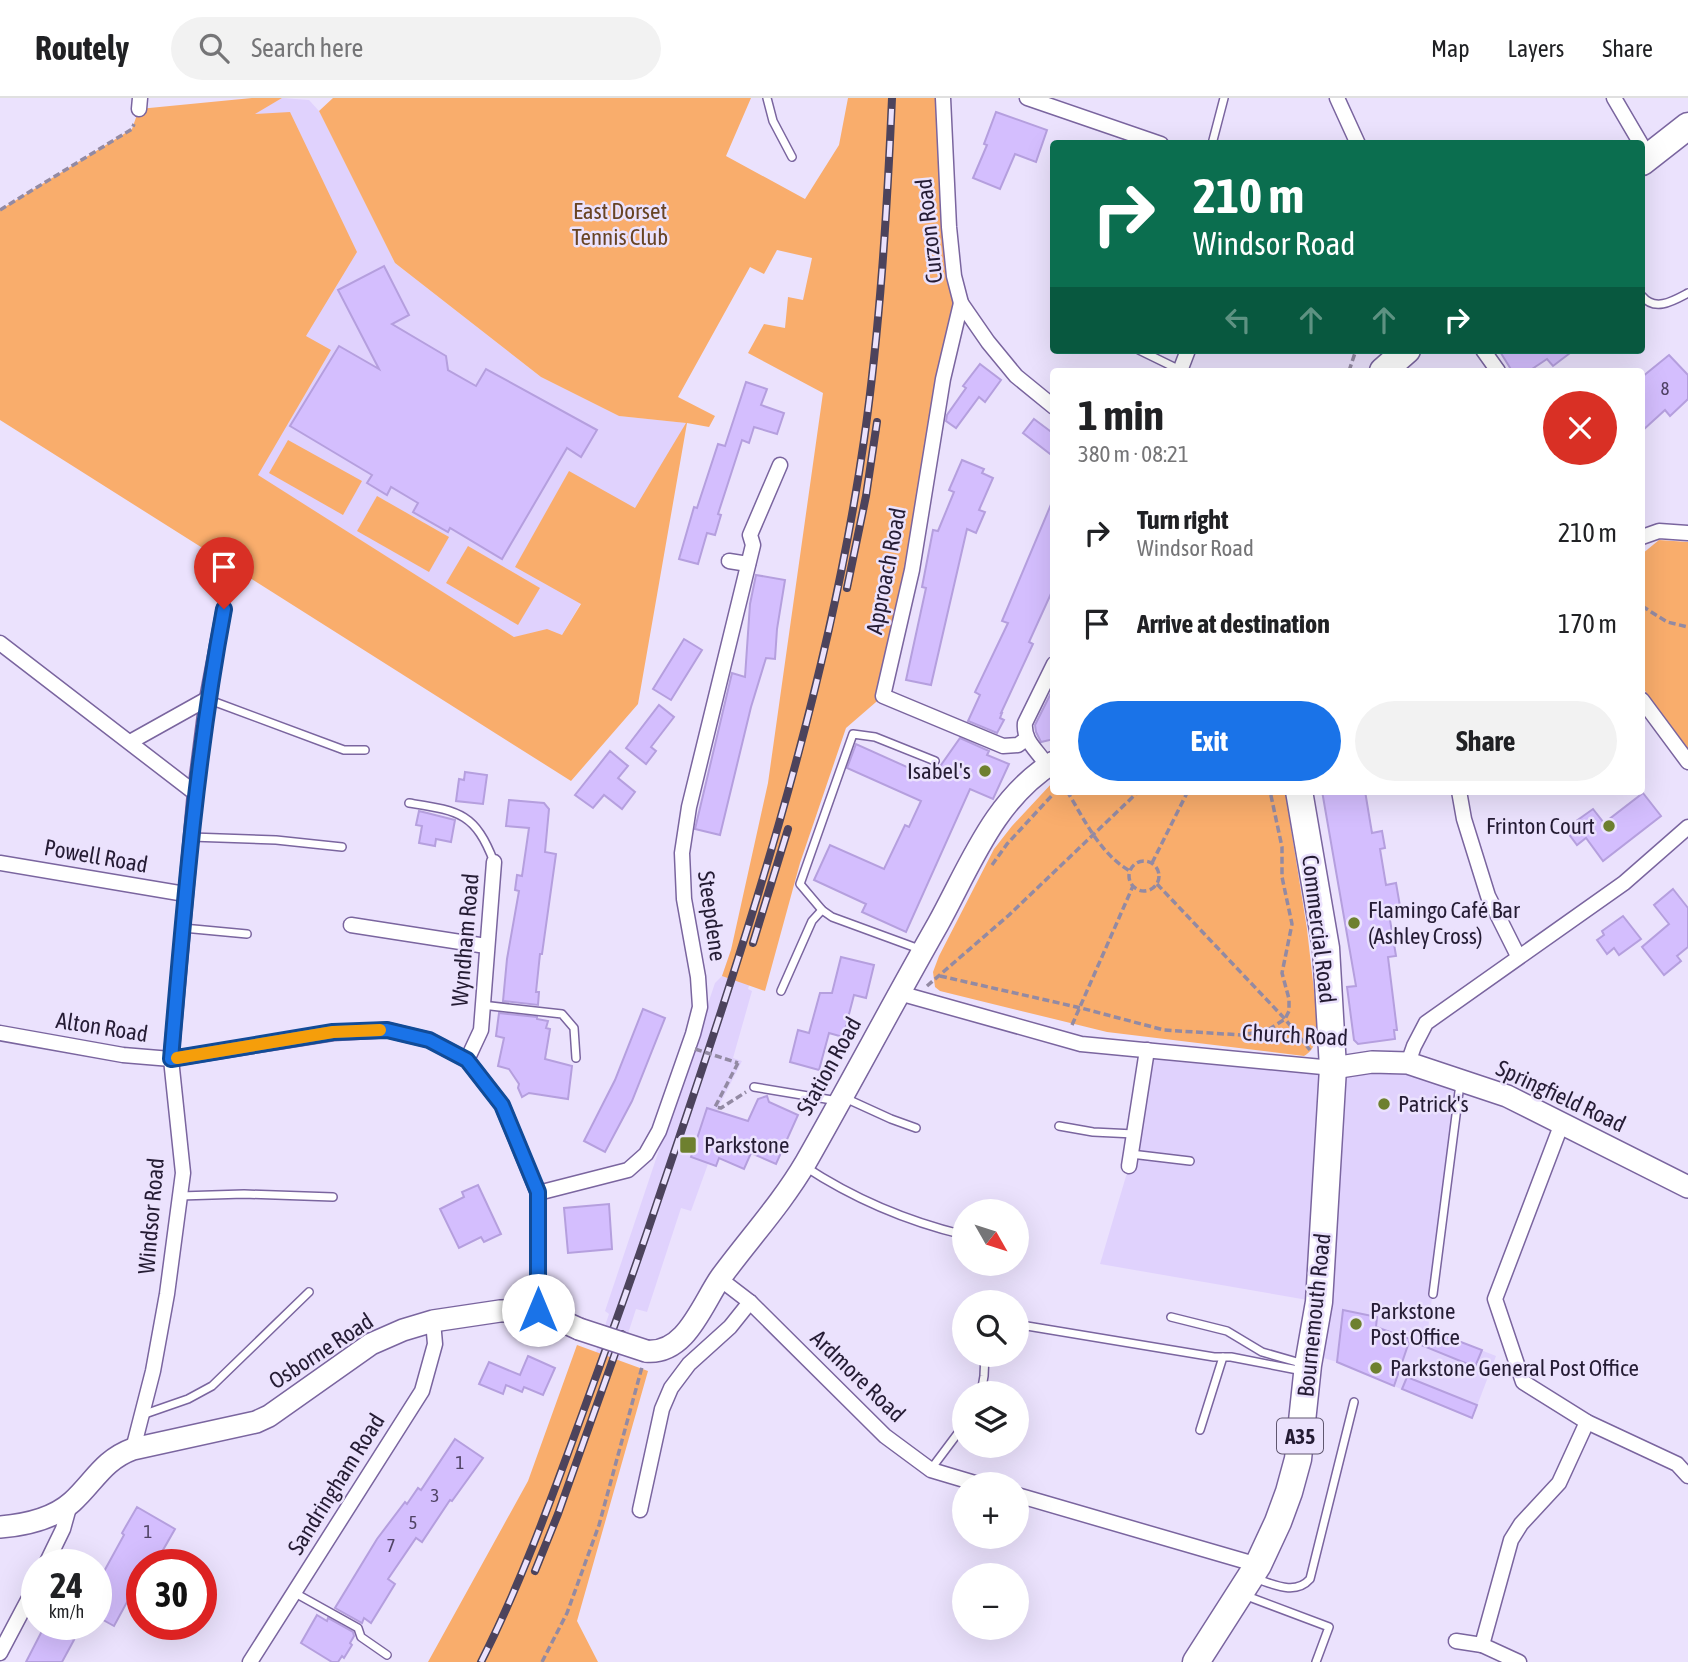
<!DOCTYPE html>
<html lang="en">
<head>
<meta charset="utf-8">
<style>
  :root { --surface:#fff; --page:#f2f2f2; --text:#202124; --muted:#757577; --line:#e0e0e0; --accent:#1a73e8 }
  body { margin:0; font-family:"Asap Condensed",sans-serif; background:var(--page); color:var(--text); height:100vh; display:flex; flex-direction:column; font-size:26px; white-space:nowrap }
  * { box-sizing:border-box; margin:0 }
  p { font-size:23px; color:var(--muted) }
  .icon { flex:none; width:38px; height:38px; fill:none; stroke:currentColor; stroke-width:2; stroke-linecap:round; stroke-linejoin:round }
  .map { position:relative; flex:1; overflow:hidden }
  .drawer { position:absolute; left:1050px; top:270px; width:595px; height:427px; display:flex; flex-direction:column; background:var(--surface); border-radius:7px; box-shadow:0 7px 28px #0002 }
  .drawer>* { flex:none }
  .top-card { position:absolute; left:1050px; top:42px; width:595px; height:214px; border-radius:7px; box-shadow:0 7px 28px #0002; background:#0b6e4f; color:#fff; overflow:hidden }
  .needle { width:46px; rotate:129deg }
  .fabs { position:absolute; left:952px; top:1101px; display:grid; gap:14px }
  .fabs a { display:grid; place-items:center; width:77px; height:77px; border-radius:50%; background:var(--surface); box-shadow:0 7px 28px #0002; font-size:35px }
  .speed { position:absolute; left:21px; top:1451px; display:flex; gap:14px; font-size:35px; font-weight:700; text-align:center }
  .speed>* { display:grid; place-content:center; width:91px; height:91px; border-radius:50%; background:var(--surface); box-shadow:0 7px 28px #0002; line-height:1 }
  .speed small { font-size:18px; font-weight:400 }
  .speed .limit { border:10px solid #d22; background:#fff; color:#111 }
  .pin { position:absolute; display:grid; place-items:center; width:60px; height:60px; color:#fff; margin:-72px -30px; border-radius:50% 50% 50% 0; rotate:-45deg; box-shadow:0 0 7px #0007 }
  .pin .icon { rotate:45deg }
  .me { position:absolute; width:77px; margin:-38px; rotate:0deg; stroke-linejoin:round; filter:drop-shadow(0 0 5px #0008) }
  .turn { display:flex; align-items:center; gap:24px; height:147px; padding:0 28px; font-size:32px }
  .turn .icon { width:91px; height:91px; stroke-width:2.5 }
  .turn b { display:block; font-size:49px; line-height:60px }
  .lanes { display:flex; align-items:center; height:66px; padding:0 28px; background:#0003; justify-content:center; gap:35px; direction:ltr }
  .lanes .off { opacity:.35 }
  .round { display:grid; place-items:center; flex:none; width:74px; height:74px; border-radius:37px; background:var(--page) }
  .overview { display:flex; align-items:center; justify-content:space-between; height:119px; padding:0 28px }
  h1 { font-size:42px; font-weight:700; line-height:52px }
  .primary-button { display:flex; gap:14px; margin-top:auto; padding:14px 28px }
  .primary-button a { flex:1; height:80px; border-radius:42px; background:var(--accent); color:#fff; font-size:28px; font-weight:700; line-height:80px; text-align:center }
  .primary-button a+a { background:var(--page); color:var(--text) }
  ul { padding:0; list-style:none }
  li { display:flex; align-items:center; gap:21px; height:91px; padding:0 28px }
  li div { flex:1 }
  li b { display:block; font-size:26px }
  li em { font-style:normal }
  header { display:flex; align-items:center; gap:42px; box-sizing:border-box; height:98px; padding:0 35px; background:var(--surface); border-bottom:2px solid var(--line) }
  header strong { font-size:33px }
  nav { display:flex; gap:38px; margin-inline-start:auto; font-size:24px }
  .search { width:490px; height:63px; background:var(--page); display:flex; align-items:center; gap:18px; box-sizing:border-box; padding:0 24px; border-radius:38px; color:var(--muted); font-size:26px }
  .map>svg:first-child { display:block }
</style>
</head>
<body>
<header>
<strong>Routely</strong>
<div class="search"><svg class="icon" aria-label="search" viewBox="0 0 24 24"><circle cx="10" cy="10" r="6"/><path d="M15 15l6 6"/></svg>Search here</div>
<nav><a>Map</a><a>Layers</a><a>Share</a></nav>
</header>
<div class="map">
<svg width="1688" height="1564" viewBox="0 0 1688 1564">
  <rect width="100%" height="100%" fill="#ebe2fd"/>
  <g fill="#e0d2fd">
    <polygon points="282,0 309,2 319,13 395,165 541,279 619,318 687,325 562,537 574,568 514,539 0,215 0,155"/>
    <polygon points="778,797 748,891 752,893 733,960 742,963 717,1012 731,1018 716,1068 708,1066 691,1113 681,1110 647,1214 636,1211 573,1405 475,1564 555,1372 609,1216 605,1213 715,885 722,878 748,801"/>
    <polygon points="1147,952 1333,970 1372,964 1460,982 1428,1231 1496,1258 1472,1321 1337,1264 1310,1256 1319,1204 1100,1166 1129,1068"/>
  </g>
  <g fill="#f9ad6c">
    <polygon points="252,0 282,0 255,16 290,14 357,154 306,238 331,252 258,377 514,539 547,531 562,537 581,506 515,469 569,373 635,410 686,325 619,318 541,279 395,165 319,13 333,0 751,0 726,58 805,101 839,47 848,0 943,0 961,205 883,598 846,630 800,765 765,893 722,878 731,852 768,685 823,295 748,255 764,226 785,230 788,199 803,202 812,160 777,152 764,176 750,169 678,299 715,318 709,329 687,325 638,606 571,683 0,322 0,112 132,31 139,11"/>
    <polygon points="288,342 362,383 343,417 269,375"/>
    <polygon points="377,398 449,439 429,474 357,433"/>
    <polygon points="1659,442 1688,444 1688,651 1655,611 1642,587 1642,456"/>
    <polygon points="468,448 540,490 518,527 446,485"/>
    <path d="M1053,684L1054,693H1285L1307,831L1318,928C1316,941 1316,951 1304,958L1107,934L940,893L935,889L933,874L939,858L994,751L1012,728Z"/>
    <polygon points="577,1247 648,1273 577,1523 598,1564 428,1564 528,1383"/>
  </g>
  <g fill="#d4befe" stroke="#b59fde" stroke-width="2">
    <polygon points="996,14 1047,32 1036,64 1015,56 1000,91 973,80 987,47 984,46"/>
    <polygon points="384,168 409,217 392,226 446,258 448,272 476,288 486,271 597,332 581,359 567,350 502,461 450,430 448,434 413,414 418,405 391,389 387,397 367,385 372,377 290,328 339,248 379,271 338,192"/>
    <polygon points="1499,252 1574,252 1553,268 1547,261 1529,273 1512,273"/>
    <polygon points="1669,257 1688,277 1688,301 1670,318 1665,312 1642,333 1642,279"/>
    <polygon points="980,266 1001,282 985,304 979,299 956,330 946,323 947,317 966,290 963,288"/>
    <polygon points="746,284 767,291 761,307 784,315 777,336 754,329 749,345 742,342 718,416 721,417 715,437 707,435 698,466 679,461 694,409 697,410 718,346 725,348"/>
    <polygon points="1034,321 1054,336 1054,359 1023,335"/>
    <polygon points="962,362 984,371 982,375 993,380 979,412 985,414 976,435 967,431 931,587 906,582 926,490 922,489 933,432 938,433 954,394 949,392"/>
    <polygon points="1052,404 1054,489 1029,544 1033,546 1001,615 1002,615 1000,620 1004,622 997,635 968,623 980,597 975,594 1008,525 1002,523"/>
    <polygon points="756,477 785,482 777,531 775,561 766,560 751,609 720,737 695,731 732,575 745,579 750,506"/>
    <polygon points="684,541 702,552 671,602 653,591"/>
    <polygon points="1054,589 1054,641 1041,644 1036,634 1035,627"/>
    <polygon points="659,607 674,619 651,649 656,653 646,666 626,650"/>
    <polygon points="960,640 989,653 987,657 1009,666 993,701 970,691 906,834 862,814 866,806 814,782 830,747 884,771 905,727 909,729 921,703 847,670 856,646 929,679 931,676 934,677"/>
    <polygon points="610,653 628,668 618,680 635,694 622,711 604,697 593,710 575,697"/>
    <polygon points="465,674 487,677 483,706 456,703 459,681 464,682"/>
    <polygon points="1322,693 1365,693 1372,735 1382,733 1385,750 1380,751 1386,787 1396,785 1401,814 1389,816 1396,858 1388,859 1397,932 1394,932 1395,941 1358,946 1354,942 1347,889 1356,888"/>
    <polygon points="1643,695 1661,718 1603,763 1586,740 1577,747 1565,731 1593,711 1604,725"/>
    <polygon points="509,702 544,705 549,711 545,754 556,756 542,856 540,856 536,894 539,894 538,907 503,903 507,861 519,793 515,792 517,777 522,778 529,730 506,728"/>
    <polygon points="419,713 455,722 451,744 436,741 435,748 419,745 422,728 416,727"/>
    <polygon points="1673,791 1688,810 1688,849 1677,858 1681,863 1664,877 1642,849 1669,826 1654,807"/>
    <polygon points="1623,818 1641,841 1619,857 1614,850 1607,856 1597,842 1604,837 1602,833"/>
    <polygon points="841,859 874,867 866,900 854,897 843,939 829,935 819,972 790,964 798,932 809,935 820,895 832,895"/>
    <polygon points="643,911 665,920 632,1003 605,1054 584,1043 615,982"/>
    <polygon points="499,915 537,919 537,921 548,923 546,930 550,931 545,961 572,968 568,1001 529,995 522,999 518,990 519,986 509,971 498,968 504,940 496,938"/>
    <polygon points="767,998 769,1004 798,1017 776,1066 751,1055 744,1071 719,1060 716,1068 691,1059 707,1010 748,1023 758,1001"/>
    <polygon points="478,1087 501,1136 484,1144 481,1139 459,1150 440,1111 464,1099 462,1094"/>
    <polygon points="609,1106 612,1151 568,1155 564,1110"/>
    <polygon points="1343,1212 1377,1219 1376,1229 1410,1241 1394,1288 1337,1264"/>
    <polygon points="1427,1231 1482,1252 1475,1269 1421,1247"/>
    <polygon points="528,1258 555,1270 543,1297 524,1289 522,1294 506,1287 503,1296 479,1286 489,1264 520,1277"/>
    <polygon points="1407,1279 1477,1307 1472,1320 1402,1291"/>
    <polygon points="455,1341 483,1360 452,1403 450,1402 422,1444 416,1440 388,1481 395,1486 371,1525 364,1520 362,1525 335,1510 377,1441 405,1404 407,1406 418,1390 421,1392"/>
    <polygon points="137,1409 175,1431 155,1466 142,1466 142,1498 133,1493 114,1528 96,1518 96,1488 124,1437 122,1435"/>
    <polygon points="317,1517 327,1523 328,1520 353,1534 354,1538 350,1545 352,1547 344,1560 342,1558 338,1564 332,1564 301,1545"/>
    <polygon points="45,1527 74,1542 62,1564 26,1564"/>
  </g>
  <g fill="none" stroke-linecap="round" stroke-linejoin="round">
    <defs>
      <g id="lane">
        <polyline points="767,0 773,23 792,59"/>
        <polyline points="1212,46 1224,0"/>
        <path d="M1642,198C1655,214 1673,203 1688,195"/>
        <polyline points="1139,252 1180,272"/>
        <polyline points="207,601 344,652 365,652"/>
        <path d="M409,705C458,713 475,714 494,764"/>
        <polyline points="191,739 276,742 342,749"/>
        <polyline points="183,830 247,836"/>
        <polyline points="922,852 832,819 822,812 800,786 853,636 875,639 935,663"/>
        <polyline points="781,893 812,823 822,812"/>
        <polyline points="482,907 562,916 574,930 576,960"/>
        <polyline points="754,989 838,1003"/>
        <polyline points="845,1000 891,1021 916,1030"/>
        <polyline points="1059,1028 1093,1034 1134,1036"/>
        <polyline points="1131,1056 1190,1063"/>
        <path d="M804,1068C854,1101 906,1123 964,1137"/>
        <polyline points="180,1098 244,1096 333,1099"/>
        <polyline points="1433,1196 1460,986"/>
        <polyline points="1171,1219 1227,1233 1262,1254 1304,1266"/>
        <polyline points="1027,1228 1214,1259 1231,1259 1303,1273"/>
        <polyline points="981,1295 984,1278 985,1256"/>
        <polyline points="142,1317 188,1301 212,1288 309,1194"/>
        <polyline points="1200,1332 1223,1259"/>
        <polyline points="931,1371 964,1327"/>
        <path d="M1254,1480C1273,1486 1295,1498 1310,1481L1354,1304"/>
        <polyline points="295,1495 358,1530 361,1539 387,1557"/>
        <polyline points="1244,1497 1329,1529 1316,1564"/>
      </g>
      <g id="street">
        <polyline points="943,0 949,129 954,178 961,205 988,244 1016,278 1054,309"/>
        <polyline points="1027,0 1161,46"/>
        <polyline points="1337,0 1358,46"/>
        <polyline points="1614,0 1641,46"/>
        <polyline points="139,11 140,0"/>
        <polyline points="961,205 943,281 912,472 883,598 1003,648 1018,647 1026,641"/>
        <polyline points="1483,252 1498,273"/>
        <polyline points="1180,273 1188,252"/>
        <polyline points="1642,439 1659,433 1688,435"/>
        <polyline points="729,463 748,466"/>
        <polyline points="0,545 195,695"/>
        <polyline points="1642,602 1688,664"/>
        <polyline points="130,644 207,601"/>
        <path d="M1047,668C1039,653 1023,644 1025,625L1054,566"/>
        <polyline points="1459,693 1464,721 1488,798 1518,858"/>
        <polyline points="0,765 185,796"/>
        <polyline points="351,827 486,848"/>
        <polyline points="899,895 1081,946 1333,970"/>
        <polyline points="0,935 123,957 171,961 333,935 387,932 429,942 467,962 502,1007 538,1095 538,1212"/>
        <polyline points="467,962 481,932 494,764"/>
        <polyline points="1408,965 1414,948 1426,925 1624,785 1688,729"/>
        <polyline points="1562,1025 1495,1201 1523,1284 1587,1324 1677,1366 1688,1378"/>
        <polyline points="1129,1068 1147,952"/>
        <polyline points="538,1095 628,1072 646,1056 659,1033 693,936 700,909 698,879 684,801 682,755 689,709 753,447 750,437 780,367"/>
        <polyline points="720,1181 750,1204 885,1338 931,1372 978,1386"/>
        <polyline points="133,1351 153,1273 167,1196 183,1075 171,961 195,695 207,601 224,511"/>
        <polyline points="1017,1397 1258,1467"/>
        <polyline points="640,1412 662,1311 671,1290 689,1266 730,1229 750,1204"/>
        <polyline points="46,1466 63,1431 70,1406"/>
        <polyline points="1456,1543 1482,1547"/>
        <polyline points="0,1555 37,1485"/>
        <polyline points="250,1564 422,1293 435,1246 433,1223"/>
        <polyline points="1519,1564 1482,1547 1511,1442 1521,1426 1559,1385 1587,1324"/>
      </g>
      <g id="secondary">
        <polyline points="1333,970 1372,964 1408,965 1507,998 1688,1089"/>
        <path d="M646,1253C686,1257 702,1206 721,1179C749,1141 782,1105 806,1064C851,985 893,905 938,826C970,768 994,701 1054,664"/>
        <path d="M0,1429C24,1427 53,1421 72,1404C94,1384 103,1362 133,1351L256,1324L269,1318L371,1246L403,1232L433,1223L500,1213L538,1212L579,1231"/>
      </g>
      <g id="highway">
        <polyline points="1642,64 1688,28"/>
        <polyline points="1383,273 1407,252"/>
        <polyline points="1196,1564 1258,1467 1278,1424 1289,1394 1298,1361 1308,1267 1319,1204 1333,970 1326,850 1299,693"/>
      </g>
    </defs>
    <use href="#lane" stroke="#7a659f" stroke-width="10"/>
    <use href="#street" stroke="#7a659f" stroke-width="17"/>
    <use href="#secondary" stroke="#7a659f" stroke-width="24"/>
    <use href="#highway" stroke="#7a659f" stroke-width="29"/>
    <g stroke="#938aa3" stroke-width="3.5" stroke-dasharray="7 3.5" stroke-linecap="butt">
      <polyline points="0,112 132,31 134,26"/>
      <polyline points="1349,273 1356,252"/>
      <polyline points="1642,508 1667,524 1688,529"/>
      <path d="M1067,693C1084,721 1100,756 1130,773"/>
      <circle cx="1144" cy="778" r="15"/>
      <polyline points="1152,765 1188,693"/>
      <polyline points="992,767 1007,746 1056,693"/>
      <polyline points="1157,786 1285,921 1310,952"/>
      <polyline points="940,878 1081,910 1164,932 1241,937 1268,932 1285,921 1289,913 1289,901 1282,875 1292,826 1282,779 1282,749 1270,693"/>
      <polyline points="927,888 1009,817 1139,693"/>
      <polyline points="1072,927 1133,788"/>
      <polyline points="738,965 715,1009 721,1010 746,994"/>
      <polyline points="542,1564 567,1515 599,1427 642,1269"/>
    </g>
    <use href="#lane" stroke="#fff" stroke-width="7"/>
    <use href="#street" stroke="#fff" stroke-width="14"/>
    <use href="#secondary" stroke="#fff" stroke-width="21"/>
    <use href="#highway" stroke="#fff" stroke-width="26"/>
    <defs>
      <g id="rail">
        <polyline points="847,490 866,398 877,324"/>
        <polyline points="753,845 788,731"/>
        <polyline points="535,1473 558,1416 622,1236"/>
        <path d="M481,1564C522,1483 552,1399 583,1314C609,1243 635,1171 659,1099C743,852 827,601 864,342C880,229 887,114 892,0"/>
      </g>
    </defs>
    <use href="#rail" stroke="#4c435c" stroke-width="8"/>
    <use href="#rail" stroke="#ebe2fd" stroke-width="5" stroke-dasharray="16" stroke-linecap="butt"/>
    <defs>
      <polyline id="secondary-bridge" points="579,1231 646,1253"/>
    </defs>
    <use href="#secondary-bridge" stroke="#7a659f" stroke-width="24" stroke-linecap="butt"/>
    <polyline stroke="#938aa3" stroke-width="3.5" stroke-dasharray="7 3.5" stroke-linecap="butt" points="695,951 738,965"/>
    <use href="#secondary-bridge" stroke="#fff" stroke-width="21"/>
  </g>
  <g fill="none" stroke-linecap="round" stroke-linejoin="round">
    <defs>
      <path id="route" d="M224,511C196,660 184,810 171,961L333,934L387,932L429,942L467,962L502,1007L538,1094V1212"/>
    </defs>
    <use href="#route" stroke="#114b97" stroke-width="18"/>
    <use href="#route" stroke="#1a73e8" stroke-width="12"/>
    <polyline stroke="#f59e0b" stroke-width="12" points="177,960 333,934 380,932"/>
  </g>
  <g fill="#6e802f" stroke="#ebe2fd" stroke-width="2.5">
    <circle cx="985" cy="673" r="7"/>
    <circle cx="1609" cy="728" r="7"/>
    <circle cx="1354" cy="825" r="7"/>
    <circle cx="1384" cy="1006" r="7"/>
    <rect x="679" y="1038" width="18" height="18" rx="3.5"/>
    <circle cx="1356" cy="1226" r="7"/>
    <circle cx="1376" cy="1270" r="7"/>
  </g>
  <g text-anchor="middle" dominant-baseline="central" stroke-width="5" stroke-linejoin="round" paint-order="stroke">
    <g font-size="19" fill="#514466">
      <text x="1665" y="290">8</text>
      <text x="460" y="1364">1</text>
      <text x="435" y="1397">3</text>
      <text x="413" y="1424">5</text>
      <text x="148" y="1433">1</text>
      <text x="391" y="1447">7</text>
    </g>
    <rect fill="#ebe2fd" stroke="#605770" stroke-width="2" x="1277" y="1320.5" width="46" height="35" rx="5"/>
    <g font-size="21" font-weight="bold" fill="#251c34">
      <text x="1300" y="1338">A35</text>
    </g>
    <g font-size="23" fill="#684323" stroke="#ebe2fd">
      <text x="620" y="113">East Dorset<tspan x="620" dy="26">Tennis Club</tspan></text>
    </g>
    <g font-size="23" fill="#251c34" stroke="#ebe2fd">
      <text transform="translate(929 133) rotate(-96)">Curzon Road</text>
      <text transform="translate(886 473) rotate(-79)">Approach Road</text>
      <text transform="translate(96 758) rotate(10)">Powell Road</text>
      <text transform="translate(712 818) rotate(82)">Steepdene</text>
      <text transform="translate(1319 831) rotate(83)">Commercial Road</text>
      <text transform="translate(465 842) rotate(-85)">Wyndham Road</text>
      <text transform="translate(102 929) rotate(9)">Alton Road</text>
      <text transform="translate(1295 937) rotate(3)">Church Road</text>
      <text transform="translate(829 968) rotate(-61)">Station Road</text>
      <text transform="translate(1561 998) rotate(25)">Springfield Road</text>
      <text transform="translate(151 1118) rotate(-85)">Windsor Road</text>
      <text transform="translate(1314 1217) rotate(-84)">Bournemouth Road</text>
      <text transform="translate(321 1253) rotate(-33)">Osborne Road</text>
      <text transform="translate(858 1278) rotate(44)">Ardmore Road</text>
      <text transform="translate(336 1386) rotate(-58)">Sandringham Road</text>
    </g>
    <g font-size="23" fill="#251c34" stroke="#ebe2fd" text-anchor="start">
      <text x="971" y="673" text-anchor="end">Isabel's</text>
      <text x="1595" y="728" text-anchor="end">Frinton Court</text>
      <text x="1368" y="812">Flamingo Café Bar<tspan x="1368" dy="26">(Ashley Cross)</tspan></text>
      <text x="1398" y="1006">Patrick's</text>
      <text x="704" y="1047">Parkstone</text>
      <text x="1370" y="1213">Parkstone<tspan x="1370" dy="26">Post Office</tspan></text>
      <text x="1390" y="1270">Parkstone General Post Office</text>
    </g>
  </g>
</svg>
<div class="fabs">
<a><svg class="needle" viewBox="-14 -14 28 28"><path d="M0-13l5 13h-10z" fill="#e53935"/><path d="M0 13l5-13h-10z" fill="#757577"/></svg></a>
<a><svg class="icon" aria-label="search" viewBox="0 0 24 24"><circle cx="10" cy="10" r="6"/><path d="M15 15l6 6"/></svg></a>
<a><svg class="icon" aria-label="layers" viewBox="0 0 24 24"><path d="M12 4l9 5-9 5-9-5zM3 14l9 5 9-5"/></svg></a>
<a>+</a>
<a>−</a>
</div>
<div class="speed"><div>24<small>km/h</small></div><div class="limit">30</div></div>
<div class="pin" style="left:224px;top:511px;background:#d93025"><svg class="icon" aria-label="arrive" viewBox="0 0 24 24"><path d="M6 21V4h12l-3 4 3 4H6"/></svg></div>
<svg class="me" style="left:538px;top:1212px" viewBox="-20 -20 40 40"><circle r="19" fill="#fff"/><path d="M0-13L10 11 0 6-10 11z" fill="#1a73e8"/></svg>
<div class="top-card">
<div class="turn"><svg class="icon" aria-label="right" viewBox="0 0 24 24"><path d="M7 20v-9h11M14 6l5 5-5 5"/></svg><div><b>210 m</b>Windsor Road</div></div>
<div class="lanes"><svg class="icon off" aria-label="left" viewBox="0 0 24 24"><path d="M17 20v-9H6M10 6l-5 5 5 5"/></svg><svg class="icon off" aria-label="ahead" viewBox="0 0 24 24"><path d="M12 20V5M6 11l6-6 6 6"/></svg><svg class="icon off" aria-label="ahead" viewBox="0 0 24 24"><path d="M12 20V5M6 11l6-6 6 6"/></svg><svg class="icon" aria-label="right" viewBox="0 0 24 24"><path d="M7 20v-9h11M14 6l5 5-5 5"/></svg></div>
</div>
<section class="drawer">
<div class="overview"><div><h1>1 min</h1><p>380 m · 08:21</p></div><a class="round" style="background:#d93025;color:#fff"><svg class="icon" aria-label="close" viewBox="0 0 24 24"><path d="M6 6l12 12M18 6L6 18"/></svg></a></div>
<ul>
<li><svg class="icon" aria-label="right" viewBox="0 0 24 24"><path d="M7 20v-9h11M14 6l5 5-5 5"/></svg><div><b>Turn right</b><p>Windsor Road</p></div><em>210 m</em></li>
<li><svg class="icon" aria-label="arrive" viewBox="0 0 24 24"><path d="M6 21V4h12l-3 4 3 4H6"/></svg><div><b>Arrive at destination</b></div><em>170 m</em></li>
</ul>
<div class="primary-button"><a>Exit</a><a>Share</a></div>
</section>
</div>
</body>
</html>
